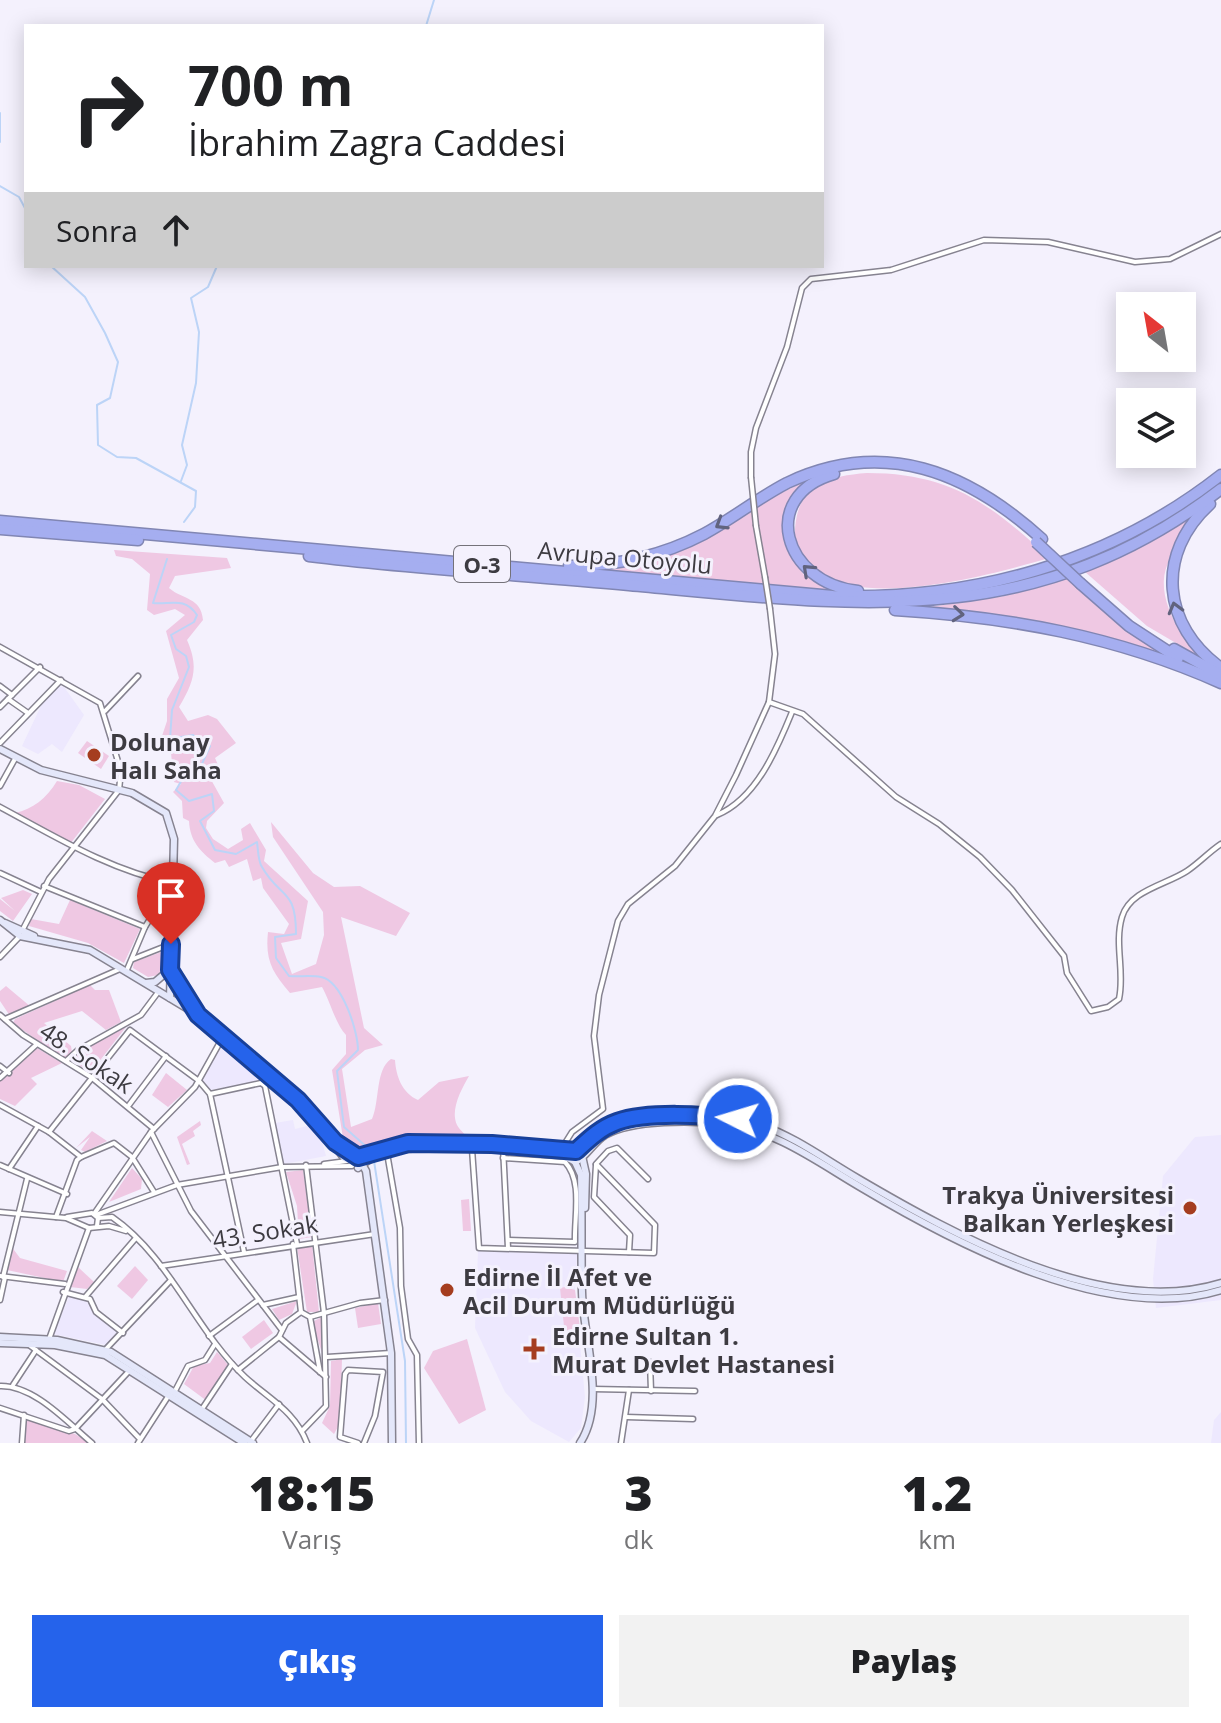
<!DOCTYPE html>
<html lang="tr">
<head>
<meta charset="utf-8">
<style>
  :root { --surface:#fff; --page:#f2f2f2; --text:#202124; --muted:#757577; --accent:#2563eb }
  body { margin:0; font-family:"Open Sans",sans-serif; background:var(--page); color:var(--text); height:100vh; display:flex; flex-direction:column; font-size:30px; white-space:nowrap }
  * { box-sizing:border-box; margin:0 }
  p { font-size:26px; color:var(--muted) }
  .icon { flex:none; width:44px; height:44px; fill:none; stroke:currentColor; stroke-width:2; stroke-linecap:round; stroke-linejoin:round }
  .map { position:relative; height:1443px; overflow:hidden }
  .drawer { display:flex; flex-direction:column; background:var(--surface); flex:1 }
  .drawer>* { flex:none }
  .hud { position:absolute; left:24px; top:24px; width:800px; height:244px; border-radius:0px; box-shadow:0 4px 20px #0003; background:#fff; color:var(--text); overflow:hidden }
  .needle { width:52px; rotate:329deg }
  .fabs { position:absolute; left:1116px; top:292px; display:grid; gap:16px }
  .fabs a { display:grid; place-items:center; width:80px; height:80px; border-radius:0px; background:var(--surface); box-shadow:0 4px 20px #0003; font-size:40px }
  .pin { position:absolute; display:grid; place-items:center; width:68px; height:68px; color:#fff; margin:-82px -34px; border-radius:50% 50% 50% 0; rotate:-45deg; box-shadow:0 0 8px #0007 }
  .pin .icon { rotate:45deg }
  .me { position:absolute; width:88px; margin:-44px; rotate:275deg; stroke-linejoin:round; filter:drop-shadow(0 0 6px #0008) }
  .turn { display:flex; align-items:center; gap:28px; height:168px; padding:0 32px; font-size:36px }
  .turn .icon { width:104px; height:104px; stroke-width:2.5 }
  .turn b { display:block; font-size:56px; line-height:68px }
  .then { display:flex; align-items:center; height:76px; padding:0 32px; background:#0003; gap:16px; font-size:30px }
  .eta { display:flex; justify-content:space-evenly; align-items:center; height:136px; text-align:center }
  .eta b { font-size:48px; font-weight:800; line-height:56px }
  .primary-button { display:flex; gap:16px; margin-top:auto; padding:16px 32px }
  .primary-button a { flex:1; height:92px; border-radius:0px; background:var(--accent); color:#fff; font-size:32px; font-weight:800; line-height:92px; text-align:center }
  .primary-button a+a { background:var(--page); color:var(--text) }
  .map>svg:first-child { display:block }
</style>
</head>
<body>
<div class="map">
<svg width="1221" height="1443" viewBox="0 0 1221 1443">
  <rect width="100%" height="100%" fill="#f4f1fd"/>
  <g fill="#ede8fe">
    <polygon points="56,686 64,687 84,715 62,752 52,744 38,754 22,746 48,691"/>
    <polygon points="227,1045 267,1079 211,1090 203,1081 216,1051"/>
    <polygon points="293,1120 295,1129 311,1125 321,1138 326,1156 284,1164 275,1123"/>
    <polygon points="1221,1135 1221,1300 1156,1308 1153,1279 1163,1176 1195,1137"/>
    <polygon points="478,1251 577,1254 575,1290 585,1397 581,1428 569,1442 531,1421 505,1392 475,1328"/>
    <polygon points="69,1297 85,1299 94,1312 119,1332 106,1345 53,1334"/>
    <polygon points="1221,1412 1221,1443 1211,1443 1214,1420"/>
  </g>
  <g fill="#efc8e3">
    <path d="M867,473C950,473 991,504 1049,558C991,575 883,604 825,578C814,573 803,557 795,548C792,493 813,477 867,473Z"/>
    <polygon points="819,475 799,491 786,542 791,557 804,575 845,592 586,569 638,561"/>
    <path d="M1200,509C1190,526 1176,545 1168,563C1153,595 1181,639 1203,659L1147,626L1084,571L1133,550Z"/>
    <path d="M114,550L227,558L231,568L175,576L169,588C183,600 201,597 203,620L187,640C199,667 194,682 179,707L188,721L208,715L217,719L236,743L215,758L219,767L209,776L224,803L207,821L206,828L213,839L228,849L243,840L241,829L250,823L266,850L264,861L308,901L301,939L281,943L292,974L316,964L324,935L323,912L273,837L271,822L313,873L334,887L360,886L410,913L396,936L341,917L364,1028L383,1045L365,1050L342,1069L351,1127L372,1119C380,1101 375,1070 391,1059L395,1060C396,1076 402,1093 418,1100L439,1082L469,1076C461,1090 450,1110 457,1125C460,1131 466,1134 469,1140L397,1141L363,1154L343,1138L332,1070L346,1054V1035C336,1025 330,1001 322,987L290,993C272,972 265,960 268,932L284,934L289,924L263,888L261,878L253,881L247,859L229,867L225,860L215,863C200,851 190,841 189,821L183,818L182,801L173,792L181,784L174,782L171,753L162,736L167,721V699L179,678L166,631L185,615L175,609L154,615L147,610L150,574L132,559L116,556Z"/>
    <polygon points="1069,577 1163,654 1051,624 923,608 1004,596"/>
    <polygon points="87,741 109,756 101,769 78,753"/>
    <path d="M57,781L79,785L105,799L70,844L15,813C33,809 46,799 57,781Z"/>
    <polygon points="23,890 32,894 13,921 0,911 0,899 15,911 1,898"/>
    <polygon points="70,900 140,929 124,963 88,943 29,926 31,919 59,924"/>
    <polygon points="164,951 163,968 158,975 148,977 133,968 134,962"/>
    <polygon points="90,985 95,990 109,990 121,1022 106,1030 82,1011 44,1023 71,1046 72,1052 65,1060 13,1023 15,1019"/>
    <polygon points="6,986 31,1007 10,1016 0,1001 0,991"/>
    <polygon points="126,1027 91,1072 70,1060 84,1047"/>
    <polygon points="37,1048 62,1063 31,1078 37,1084 15,1106 0,1099 0,1081"/>
    <polygon points="166,1073 187,1090 168,1107 152,1095"/>
    <polygon points="200,1121 201,1125 193,1131 195,1136 182,1144 190,1164 187,1165 177,1137"/>
    <polygon points="92,1131 107,1141 85,1152 81,1150 90,1137 76,1148"/>
    <polygon points="132,1168 142,1179 141,1189 109,1202"/>
    <polygon points="303,1170 312,1237 299,1239 297,1206 286,1172"/>
    <polygon points="469,1199 471,1231 463,1231 461,1200"/>
    <polygon points="312,1244 319,1312 307,1312 297,1247"/>
    <polygon points="11,1246 20,1258 67,1271 63,1282 7,1270"/>
    <polygon points="135,1266 148,1280 132,1299 117,1286"/>
    <polygon points="78,1267 94,1282 87,1289 70,1287"/>
    <polygon points="565,1287 575,1290 582,1344 565,1336 560,1288"/>
    <polygon points="297,1301 292,1314 279,1320 272,1309"/>
    <polygon points="378,1303 381,1324 358,1328 355,1308"/>
    <polygon points="322,1317 325,1359 325,1362 312,1322"/>
    <polygon points="264,1320 273,1333 251,1349 242,1337"/>
    <polygon points="467,1339 486,1410 459,1424 424,1368 433,1351"/>
    <polygon points="217,1352 229,1366 207,1401 184,1384 194,1366 210,1363"/>
    <polygon points="342,1359 340,1423 334,1434 322,1423 330,1406 331,1361"/>
    <polygon points="26,1418 75,1434 90,1443 24,1443"/>
  </g>
  <g fill="none" stroke-linecap="round" stroke-linejoin="round">
    <g stroke="#bcd4f7" stroke-width="2">
      <polyline points="426,26 434,0"/>
      <polyline points="0,113 0,142"/>
      <polyline points="0,186 19,197 26,210"/>
      <polyline points="51,266 85,297 105,333 118,362 110,398 97,405 98,445 117,457 136,458 196,491 195,507 184,522"/>
      <polyline points="181,481 187,465 182,445 196,383 199,332 191,298 208,287 217,266"/>
      <path d="M167,559L153,603C170,605 184,596 197,615L194,622L171,635L176,649L186,656L189,667L172,710L170,739L193,735L210,746L201,766L186,773L176,790L189,801L212,794L214,811L200,821L215,850L236,854L257,842C258,849 258,861 262,867C280,899 296,887 296,934L275,937L276,958L289,976C299,977 311,975 321,977C342,981 358,1031 358,1050L337,1071L344,1127L369,1149"/>
      <polyline points="374,1161 405,1361 406,1443"/>
    </g>
    <defs>
      <g id="street">
        <polyline points="751,477 751,452 756,428 787,347 802,288 811,279 891,270 984,240 1048,242 1135,262 1170,259 1221,234"/>
        <polyline points="756,526 765,577"/>
        <polyline points="0,647 100,703 121,771 119,790 49,879 23,929"/>
        <polyline points="0,686 12,695"/>
        <polyline points="8,699 28,713"/>
        <path d="M769,702L803,714L896,797L939,824L980,857L1012,890L1064,956L1067,973L1091,1011L1108,1007L1119,999C1125,972 1114,944 1122,917C1130,890 1166,885 1187,871C1199,863 1209,852 1221,844"/>
        <polyline points="0,707 40,667"/>
        <polyline points="105,711 138,676"/>
        <polyline points="0,743 61,680"/>
        <polyline points="0,786 16,757"/>
        <path d="M0,807C56,837 109,870 172,883L145,927L126,972"/>
        <path d="M717,815C756,799 777,749 792,712"/>
        <polyline points="0,873 41,892"/>
        <polyline points="44,886 145,927"/>
        <polyline points="0,957 20,936"/>
        <polyline points="133,959 171,944"/>
        <polyline points="0,1015 23,1035 91,1077 154,1129"/>
        <polyline points="5,1019 120,969"/>
        <polyline points="66,1061 78,1050 141,1015 159,991"/>
        <polyline points="0,1066 9,1073"/>
        <polyline points="0,1078 36,1045"/>
        <polyline points="210,1094 261,1083 265,1086 297,1244"/>
        <polyline points="0,1105 49,1132 81,1157 77,1160 56,1217"/>
        <polyline points="129,1105 166,1056"/>
        <polyline points="49,1132 130,1030 199,1081 210,1094 244,1252"/>
        <polyline points="151,1132 191,1211 282,1330"/>
        <polyline points="503,1147 508,1248"/>
        <polyline points="562,1148 572,1132 603,1109 594,1036 599,995 618,921 628,904 675,866 715,816 736,775 769,702 775,654 770,609"/>
        <polyline points="472,1149 479,1248 654,1253 655,1225 596,1164 608,1151 617,1148 648,1179"/>
        <polyline points="387,1153 400,1228 401,1286 408,1339 417,1355 419,1443"/>
        <polyline points="81,1157 114,1143 132,1157 154,1192"/>
        <path d="M503,1158L565,1162C583,1181 574,1217 575,1242L508,1240"/>
        <polyline points="324,1164 347,1161"/>
        <polyline points="0,1165 67,1194"/>
        <polyline points="596,1165 594,1197 630,1235 629,1252"/>
        <polyline points="9,1169 38,1126"/>
        <polyline points="0,1212 66,1218 89,1228"/>
        <polyline points="94,1214 151,1132 195,1087 224,1035"/>
        <polyline points="96,1215 177,1185 282,1167 352,1166"/>
        <polyline points="67,1217 92,1213 98,1218 97,1226"/>
        <path d="M98,1218L112,1217C170,1257 195,1330 245,1377C269,1399 295,1411 307,1443"/>
        <polyline points="89,1228 109,1226 126,1231"/>
        <polyline points="161,1266 375,1234"/>
        <polyline points="0,1276 65,1284"/>
        <polyline points="3,1277 27,1179"/>
        <polyline points="63,1292 90,1299 96,1312 123,1333"/>
        <polyline points="86,1296 135,1239"/>
        <polyline points="0,1300 5,1277"/>
        <polyline points="263,1305 299,1297"/>
        <polyline points="301,1312 310,1317 320,1372"/>
        <polyline points="310,1317 360,1303 385,1300"/>
        <polyline points="209,1336 258,1300"/>
        <polyline points="279,1337 326,1377"/>
        <polyline points="48,1342 89,1228"/>
        <polyline points="29,1345 102,1399 140,1439"/>
        <polyline points="105,1350 171,1280"/>
        <polyline points="327,1357 391,1353"/>
        <polyline points="650,1362 651,1391"/>
        <polyline points="238,1370 279,1337 286,1323 301,1312 293,1244"/>
        <polyline points="13,1385 36,1350"/>
        <path d="M0,1386C34,1385 67,1422 92,1443"/>
        <polyline points="593,1389 695,1391"/>
        <polyline points="175,1391 188,1366 205,1360 215,1344"/>
        <polyline points="0,1408 69,1431 75,1429 130,1370"/>
        <polyline points="202,1409 232,1364"/>
        <polyline points="626,1417 693,1419"/>
        <polyline points="302,1431 326,1406 324,1313 306,1165"/>
        <polyline points="251,1441 279,1404"/>
        <polyline points="22,1443 24,1415"/>
        <polyline points="138,1443 169,1395"/>
        <polyline points="358,1443 340,1437 345,1374 348,1370 383,1372 375,1416 364,1443"/>
        <polyline points="621,1443 629,1390"/>
      </g>
      <g id="secondary">
        <polyline points="0,749 41,770 132,793 166,813 174,839 170,998"/>
        <polyline points="0,920 20,936 90,950 208,1021 308,1109 344,1158 351,1161"/>
        <polyline points="5,923 34,936"/>
        <polyline points="171,970 196,1012"/>
        <polyline points="146,983 155,982 167,972"/>
        <polyline points="338,1144 358,1157"/>
        <polyline points="359,1156 408,1143 492,1144 577,1151"/>
        <polyline points="582,1156 586,1174 585,1208"/>
        <polyline points="358,1157 366,1171 391,1353 392,1443"/>
        <path d="M571,1158L572,1153C587,1143 599,1129 617,1122C632,1117 649,1118 665,1117C697,1115 730,1115 761,1125C795,1137 826,1160 857,1178C954,1235 1105,1319 1221,1283"/>
        <path d="M575,1162C585,1159 594,1141 605,1135C632,1119 695,1120 725,1124C776,1130 819,1163 862,1188C956,1244 1109,1325 1221,1290"/>
        <path d="M358,1168C369,1158 388,1150 403,1149C432,1147 555,1146 575,1162L581,1175C582,1214 581,1253 582,1292C583,1337 607,1402 580,1443"/>
        <polyline points="0,1337 57,1340 111,1352 253,1443"/>
        <polyline points="0,1343 55,1345 105,1355 244,1443"/>
      </g>
      <g id="highway">
        <path d="M834,474C758,496 783,583 858,591"/>
        <path d="M1210,504C1155,554 1162,626 1221,668"/>
        <path d="M0,521L833,596C973,600 1109,563 1221,475"/>
        <polyline points="0,529 138,540"/>
        <path d="M309,556C415,569 522,575 629,585C850,605 1030,635 1221,489"/>
        <path d="M569,566C615,566 662,556 704,534C732,519 758,498 787,483C884,437 968,472 1042,539"/>
        <polyline points="1081,584 1129,626 1178,658"/>
        <path d="M895,610C1009,617 1116,636 1221,683"/>
        <polyline points="1174,649 1219,674"/>
      </g>
    </defs>
    <use href="#street" stroke="#868390" stroke-width="7"/>
    <use href="#secondary" stroke="#868390" stroke-width="9"/>
    <use href="#highway" stroke="#8186b3" stroke-width="13"/>
    <use href="#street" stroke="#fff" stroke-width="4"/>
    <use href="#secondary" stroke="#e4e7fa" stroke-width="6"/>
    <use href="#highway" stroke="#a5aef0" stroke-width="10"/>
    <defs>
      <g id="street-bridge">
        <polyline points="751,477 756,526"/>
        <polyline points="765,577 770,609"/>
      </g>
      <polyline id="highway-bridge" points="1036,542 1081,584"/>
    </defs>
    <use href="#street-bridge" stroke="#868390" stroke-width="7" stroke-linecap="butt"/>
    <use href="#highway-bridge" stroke="#8186b3" stroke-width="13" stroke-linecap="butt"/>
    <use href="#street-bridge" stroke="#fff" stroke-width="4"/>
    <use href="#highway-bridge" stroke="#a5aef0" stroke-width="10"/>
  </g>
  <defs><path id="oneway-chevron" d="M-2-3.5L2.5 0L-2 3.5" fill="none" stroke-width="1.6" stroke-linecap="round" stroke-linejoin="round" transform="scale(2)"/></defs>
  <g stroke="#61637e">
    <use href="#oneway-chevron" transform="translate(721 524) rotate(148)"/>
    <use href="#oneway-chevron" transform="translate(808 570) rotate(-137)"/>
    <use href="#oneway-chevron" transform="translate(1175 608) rotate(-105)"/>
    <use href="#oneway-chevron" transform="translate(958 614) rotate(6)"/>
  </g>
  <g fill="none" stroke-linecap="round" stroke-linejoin="round">
    <defs>
      <path id="route" d="M171,944L170,970L198,1015L298,1100L335,1142L358,1157L408,1143L492,1144L576,1151C588,1140 600,1128 617,1122C648,1111 705,1115 738,1119"/>
    </defs>
    <use href="#route" stroke="#184099" stroke-width="20"/>
    <use href="#route" stroke="#2563eb" stroke-width="14"/>
  </g>
  <g fill="#a53d1f" stroke="#f4f1fd" stroke-width="3">
    <circle cx="94" cy="755" r="8"/>
    <circle cx="1190" cy="1208" r="8"/>
    <circle cx="447" cy="1290" r="8"/>
    <path d="M530 1337h8v8h8v8h-8v8h-8v-8h-8v-8h8z"/>
  </g>
  <g text-anchor="middle" dominant-baseline="central" stroke-width="6" stroke-linejoin="round" paint-order="stroke">
    <rect fill="#f4f1fd" stroke="#747279" stroke-width="2" x="454" y="546" width="56" height="36" rx="6"/>
    <g font-size="22" font-weight="bold" fill="#3d3b41">
      <text x="482" y="564">O-3</text>
    </g>
    <g font-size="24" fill="#3d3b41" stroke="#f4f1fd">
      <text transform="translate(625 557) rotate(5)">Avrupa Otoyolu</text>
      <text transform="translate(87 1057) rotate(34)">48. Sokak</text>
      <text transform="translate(265 1231) rotate(-9)">43. Sokak</text>
    </g>
    <g font-size="24" font-weight="bold" fill="#3d3b41" stroke="#f4f1fd" text-anchor="start">
      <text x="110" y="741">Dolunay<tspan x="110" dy="28">Halı Saha</tspan></text>
      <text x="1174" y="1194" text-anchor="end">Trakya Üniversitesi<tspan x="1174" dy="28">Balkan Yerleşkesi</tspan></text>
      <text x="463" y="1276">Edirne İl Afet ve<tspan x="463" dy="28">Acil Durum Müdürlüğü</tspan></text>
      <text x="552" y="1335">Edirne Sultan 1.<tspan x="552" dy="28">Murat Devlet Hastanesi</tspan></text>
    </g>
  </g>
</svg>
<div class="fabs">
<a><svg class="needle" viewBox="-14 -14 28 28"><path d="M0-13l5 13h-10z" fill="#e53935"/><path d="M0 13l5-13h-10z" fill="#757577"/></svg></a>
<a><svg class="icon" aria-label="layers" viewBox="0 0 24 24"><path d="M12 4l9 5-9 5-9-5zM3 14l9 5 9-5"/></svg></a>
</div>
<div class="pin" style="left:171px;top:944px;background:#d93025"><svg class="icon" aria-label="arrive" viewBox="0 0 24 24"><path d="M6 21V4h12l-3 4 3 4H6"/></svg></div>
<svg class="me" style="left:738px;top:1119px" viewBox="-20 -20 40 40"><circle r="17" fill="#2563eb" stroke="#fff" stroke-width="3"/><path d="M0-11L8 9 0 5-8 9z" fill="#fff"/></svg>
<div class="hud">
<div class="turn"><svg class="icon" aria-label="right" viewBox="0 0 24 24"><path d="M7 20v-9h11M14 6l5 5-5 5"/></svg><div><b>700 m</b>İbrahim Zagra Caddesi</div></div>
<div class="then">Sonra<svg class="icon" aria-label="ahead" viewBox="0 0 24 24"><path d="M12 20V5M6 11l6-6 6 6"/></svg></div>
</div>
</div>
<section class="drawer">
<div class="eta">
<div><b>18:15</b><p>Varış</p></div>
<div><b>3</b><p>dk</p></div>
<div><b>1.2</b><p>km</p></div>
</div>
<div class="primary-button"><a>Çıkış</a><a>Paylaş</a></div>
</section>
</body>
</html>
